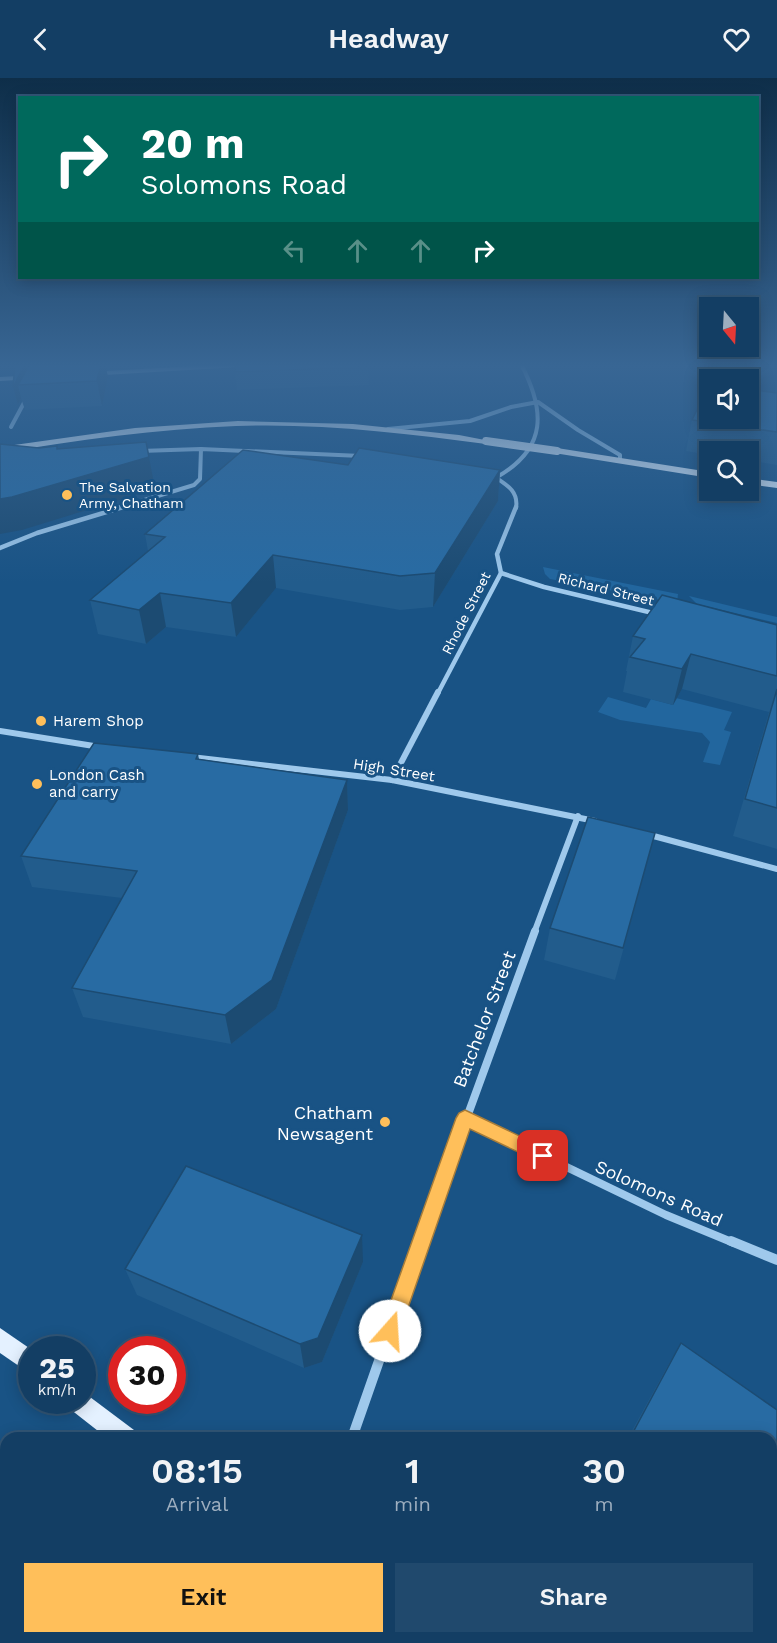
<!DOCTYPE html>
<html lang="en">
<head>
<meta charset="utf-8">
<style>
  :root { --surface:#133e64; --page:#20496d; --text:#f1f3f6; --muted:#9daebf; --line:#325778; --accent:#ffbf5a }
  body { margin:0; font-family:"Work Sans",sans-serif; background:var(--page); color:var(--text); height:100vh; display:flex; flex-direction:column; font-size:22px; white-space:nowrap }
  * { box-sizing:border-box; margin:0 }
  p { font-size:20px; color:var(--muted) }
  .icon { flex:none; width:33px; height:33px; fill:none; stroke:currentColor; stroke-width:2; stroke-linecap:round; stroke-linejoin:round }
  .map { position:relative; flex:1; overflow:hidden }
  .side { position:absolute; left:0px; top:1354px; width:777px; height:212px; display:flex; flex-direction:column; background:var(--surface); border-radius:18px 18px 0 0; box-shadow:0 3px 15px #0003,0 0 0 2px var(--line) }
  .side>* { flex:none }
  .banner { position:absolute; left:18px; top:18px; width:741px; height:183px; border-radius:0px; box-shadow:0 3px 15px #0003,0 0 0 2px var(--line); background:#00695c; color:#fff; overflow:hidden }
  .needle { width:39px; rotate:162deg }
  .buttons { position:absolute; left:699px; top:219px; display:grid; gap:12px }
  .buttons a { display:grid; place-items:center; width:60px; height:60px; border-radius:0px; background:var(--surface); box-shadow:0 3px 15px #0003,0 0 0 2px var(--line); font-size:30px }
  .speed { position:absolute; left:18px; top:1258px; display:flex; gap:12px; font-size:30px; font-weight:700; text-align:center }
  .speed>* { display:grid; place-content:center; width:78px; height:78px; border-radius:50%; background:var(--surface); box-shadow:0 3px 15px #0003,0 0 0 2px var(--line); line-height:1 }
  .speed small { font-size:15px; font-weight:400 }
  .speed .limit { border:9px solid #d22; background:#fff; color:#111 }
  .pin { position:absolute; display:grid; place-items:center; width:51px; height:51px; color:#fff; margin:-26px; border-radius:12px; box-shadow:0 3px 9px #0006 }
  .me { position:absolute; width:66px; margin:-33px; rotate:19deg; stroke-linejoin:round; filter:drop-shadow(0 0 4px #0008) }
  .turn { display:flex; align-items:center; gap:21px; height:126px; padding:0 24px; font-size:27px }
  .turn .icon { width:78px; height:78px; stroke-width:2.5 }
  .turn b { display:block; font-size:42px; line-height:51px }
  .lanes { display:flex; align-items:center; height:57px; padding:0 24px; background:#0003; justify-content:center; gap:30px; direction:ltr }
  .lanes .off { opacity:.35 }
  .eta { display:flex; justify-content:space-evenly; align-items:center; height:102px; text-align:center }
  .eta b { font-size:36px; font-weight:600; line-height:42px }
  .button { display:flex; gap:12px; margin-top:auto; padding:12px 24px }
  .button a { flex:1; height:69px; border-radius:0px; background:var(--accent); color:#111; font-size:24px; font-weight:600; line-height:69px; text-align:center }
  .button a+a { background:var(--page); color:var(--text) }
  header { display:flex; justify-content:space-between; align-items:center; height:78px; padding:0 24px; background:var(--surface); font-size:27px; font-weight:600 }
  .map>svg:first-child { display:block }
</style>
</head>
<body>
<header><svg class="icon" aria-label="back" viewBox="0 0 24 24"><path d="M15 5l-7 7 7 7"/></svg>Headway<svg class="icon" aria-label="heart" viewBox="0 0 24 24"><path d="M12 20l-8-8c-3-5 5-10 8-4 3-6 11-1 8 4z"/></svg></header>
<div class="map">
<svg width="777" height="1565" viewBox="0 0 777 1565">
  <rect width="100%" height="100%" fill="#195385"/>
  <g fill="#22669e">
    <polygon points="543,489 678,516 677,525 550,501 545,496"/>
    <polygon points="689,518 777,539 777,545 697,526"/>
    <polygon points="608,619 646,630 651,621 673,627 676,620 732,634 724,652 731,654 720,687 703,684 710,664 702,655 620,642 598,634"/>
  </g>
  <g fill="none" stroke-linecap="round" stroke-linejoin="round">
    <g stroke="#9fc9ec" stroke-width="4">
      <polyline points="11,349 26,321"/>
      <polyline points="388,351 470,343 511,329 538,324 578,352 620,377 620,382"/>
      <polyline points="140,373 201,371 361,378"/>
      <path d="M492,397C505,406 519,412 516,430"/>
      <path d="M497,399C548,370 545,332 521,286"/>
      <polyline points="118,430 194,407 200,401 201,371"/>
    </g>
    <g stroke="#9fc9ec" stroke-width="4.5">
      <polyline points="0,470 37,455 123,429"/>
      <polyline points="501,495 544,509 657,536"/>
      <polyline points="438,615 501,495 497,476 516,429"/>
    </g>
    <g stroke="#9fc9ec" stroke-width="6">
      <polyline points="0,653 100,669"/>
      <polyline points="191,679 392,702 595,743"/>
      <polyline points="392,702 438,614"/>
      <polyline points="646,756 777,791"/>
      <polyline points="534,855 578,738"/>
    </g>
    <g stroke="#9fc9ec" stroke-width="8">
      <polyline points="465,1040 666,1137 734,1165"/>
      <polyline points="421,1165 535,853"/>
    </g>
    <g stroke="#9fc9ec" stroke-width="10">
      <polyline points="731,1163 777,1182"/>
      <polyline points="352,1360 421,1163"/>
      <polyline points="268,1560 272,1565"/>
    </g>
    <g fill="#e4f1ff" fill-rule="evenodd">
      <polygon points="233,286 288,286 87,298 83,296 87,294"/>
      <polygon points="712,286 771,286 772,287 741,291"/>
      <polygon points="37,297 37,301 34,301 0,303 0,299"/>
      <path d="M238,343L353,346L459,357L490,363L486,366C403,355 320,345 236,348C157,351 78,362 0,375V369L135,350Z"/>
      <polygon points="557,370 710,394 710,400 554,375 553,373"/>
      <polygon points="748,400 777,404 777,410 748,406"/>
      <polygon points="0,1250 32,1272 32,1297 0,1275"/>
      <polygon points="82,1313 134,1352 138,1360 107,1360 70,1331 66,1323 82,1323"/>
      <polygon points="0,1416 6,1418 6,1446 0,1444"/>
      <polygon points="127,1560 157,1560 159,1565 129,1565"/>
      <polygon points="358,1560 388,1560 390,1565 360,1565"/>
    </g>
    <polyline stroke="#e4f1ff" stroke-width="8" points="486,363 557,373"/>
  </g>
  <g fill="#225c8c">
    <polygon points="15,286 110,286 109,291 106,291 108,299 102,328 25,332 21,320 18,327 13,309"/>
    <polygon points="234,286 368,286 369,307 237,312"/>
    <polygon points="777,315 777,387 748,382 748,374 710,374 710,377 686,373 692,342"/>
    <polygon points="348,387 500,392 498,423 433,529 400,532 276,510 236,559 166,549 146,566 98,556 90,522 148,473 145,456"/>
    <polygon points="777,547 777,771 733,758 769,634 682,611 673,627 623,614 627,593 626,593 633,558"/>
    <polygon points="198,676 199,681 347,702 348,732 276,931 231,966 83,939 72,910 122,820 32,809 21,778"/>
    <polygon points="655,755 615,902 544,882 550,850"/>
    <polygon points="363,1184 322,1284 304,1290 137,1217 125,1191"/>
    <polygon points="681,1265 777,1332 777,1565 564,1565 559,1560 771,1560 771,1360 628,1360 667,1289"/>
  </g>
  <g fill="#1c4b72">
    <polygon points="25,286 30,303 18,307 21,320 18,327 13,309"/>
    <polygon points="101,286 105,286 108,299 102,328 97,303"/>
    <polygon points="149,379 155,411 22,452 0,456 0,421"/>
    <polygon points="500,392 498,423 433,529 435,495"/>
    <polygon points="273,477 276,510 236,559 231,525"/>
    <polygon points="160,515 166,549 146,566 139,532"/>
    <polygon points="691,576 682,611 673,627 682,591"/>
    <polygon points="347,702 348,732 276,931 231,966 225,937"/>
    <polygon points="362,1157 363,1184 322,1284 304,1290 300,1266"/>
  </g>
  <g fill="#286ba3" stroke="#1c4b72" stroke-width="1.5">
    <polygon points="15,286 25,286 13,309"/>
    <polygon points="30,286 101,286 97,303 18,307"/>
    <polygon points="235,286 368,286 368,289 235,294"/>
    <polygon points="708,309 710,309 710,340 748,340 748,311 777,315 777,354 692,342"/>
    <polygon points="146,364 149,379 12,419 0,421 0,366 39,370 57,368 57,371"/>
    <polygon points="359,370 500,392 435,495 400,498 273,477 231,525 160,515 139,532 90,522 165,459 145,456 243,372 348,387"/>
    <polygon points="662,517 777,547 777,598 691,576 682,591 630,579 645,561 633,558"/>
    <polygon points="777,611 777,730 745,721"/>
    <polygon points="94,665 198,676 196,681 347,702 272,902 225,937 72,910 137,793 21,778"/>
    <polygon points="588,739 655,755 623,870 550,850"/>
    <polygon points="186,1088 362,1157 318,1260 300,1266 125,1191"/>
    <polygon points="681,1265 777,1332 777,1565 589,1565 583,1560 771,1560 771,1360 630,1360"/>
  </g>
  <linearGradient id="sky" x2="0" y2="1"><stop stop-color="#0e2e49"/><stop offset="0.57" stop-color="#386694"/><stop offset="1" stop-color="#386694" stop-opacity="0"/></linearGradient>
  <rect width="777" height="505" fill="url(#sky)"/>
  <polygon fill="#ffbf5a" stroke="#a67c3a" stroke-width="1.5" points="465,1032 549,1072 552,1078 549,1084 543,1086 470,1051 400,1253 397,1261 390,1263 383,1261 380,1253 456,1040 459,1035"/>
  <g fill="#ffbf5a" stroke="#195385" stroke-width="2">
    <circle cx="67" cy="417" r="6"/>
    <circle cx="41" cy="643" r="6"/>
    <circle cx="37" cy="706" r="6"/>
    <circle cx="385" cy="1044" r="6"/>
  </g>
  <g text-anchor="middle" dominant-baseline="central" stroke-width="6" stroke-linejoin="round" paint-order="stroke">
    <g font-size="14" fill="#fff" stroke="#195385" text-anchor="start">
      <text x="79" y="409">The Salvation<tspan x="79" dy="16">Army, Chatham</tspan></text>
    </g>
    <g font-size="14" fill="#fff" stroke="#195385">
      <text transform="translate(606 511) rotate(14)">Richard Street</text>
      <text transform="translate(466 535) rotate(-63)">Rhode Street</text>
    </g>
    <g font-size="15" fill="#fff" stroke="#195385" text-anchor="start">
      <text x="53" y="643">Harem Shop</text>
      <text x="49" y="697">London Cash<tspan x="49" dy="17">and carry</tspan></text>
    </g>
    <g font-size="15" fill="#fff" stroke="#195385">
      <text transform="translate(394 692) rotate(9)">High Street</text>
    </g>
    <g font-size="18" fill="#fff" stroke="#195385">
      <text transform="translate(484 941) rotate(-69)">Batchelor Street</text>
      <text transform="translate(659 1115) rotate(24)">Solomons Road</text>
    </g>
    <g font-size="18" fill="#fff" stroke="#195385" text-anchor="end">
      <text x="373" y="1034">Chatham<tspan x="373" dy="21">Newsagent</tspan></text>
    </g>
  </g>
</svg>
<div class="buttons">
<a><svg class="needle" viewBox="-14 -14 28 28"><path d="M0-13l5 13h-10z" fill="#e53935"/><path d="M0 13l5-13h-10z" fill="#9daebf"/></svg></a>
<a><svg class="icon" aria-label="sound" viewBox="0 0 24 24"><path d="M4 9h4l5-4v14l-5-4H4zM17 9q2 3 0 6"/></svg></a>
<a><svg class="icon" aria-label="search" viewBox="0 0 24 24"><circle cx="10" cy="10" r="6"/><path d="M15 15l6 6"/></svg></a>
</div>
<div class="speed"><div>25<small>km/h</small></div><div class="limit">30</div></div>
<div class="pin" style="left:543px;top:1078px;background:#d93025"><svg class="icon" aria-label="arrive" viewBox="0 0 24 24"><path d="M6 21V4h12l-3 4 3 4H6"/></svg></div>
<svg class="me" style="left:390px;top:1253px" viewBox="-20 -20 40 40"><circle r="19" fill="#fff"/><path d="M0-13L10 11 0 6-10 11z" fill="#ffbf5a"/></svg>
<div class="banner">
<div class="turn"><svg class="icon" aria-label="right" viewBox="0 0 24 24"><path d="M7 20v-9h11M14 6l5 5-5 5"/></svg><div><b>20 m</b>Solomons Road</div></div>
<div class="lanes"><svg class="icon off" aria-label="left" viewBox="0 0 24 24"><path d="M17 20v-9H6M10 6l-5 5 5 5"/></svg><svg class="icon off" aria-label="ahead" viewBox="0 0 24 24"><path d="M12 20V5M6 11l6-6 6 6"/></svg><svg class="icon off" aria-label="ahead" viewBox="0 0 24 24"><path d="M12 20V5M6 11l6-6 6 6"/></svg><svg class="icon" aria-label="right" viewBox="0 0 24 24"><path d="M7 20v-9h11M14 6l5 5-5 5"/></svg></div>
</div>
<section class="side">
<div class="eta">
<div><b>08:15</b><p>Arrival</p></div>
<div><b>1</b><p>min</p></div>
<div><b>30</b><p>m</p></div>
</div>
<div class="button"><a>Exit</a><a>Share</a></div>
</section>
</div>
</body>
</html>
